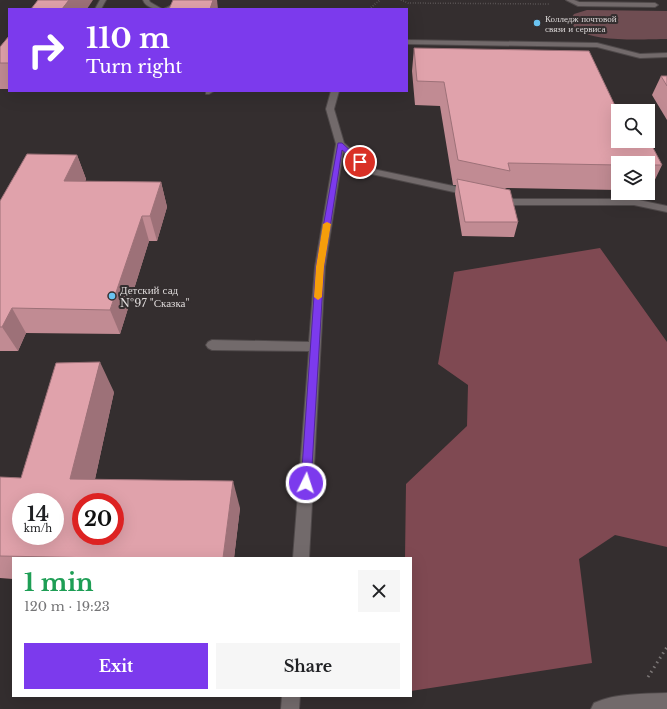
<!DOCTYPE html>
<html lang="en">
<head>
<meta charset="utf-8">
<style>
  :root { --surface:#fff; --page:#f6f6f6; --text:#202124; --muted:#757577; --accent:#7c3aed }
  body { margin:0; font-family:"Libre Baskerville",serif; background:var(--page); color:var(--text); height:100vh; display:flex; flex-direction:column; font-size:15px; white-space:nowrap }
  * { box-sizing:border-box; margin:0 }
  p { font-size:13px; color:var(--muted) }
  .icon { flex:none; width:22px; height:22px; fill:none; stroke:currentColor; stroke-width:2; stroke-linecap:round; stroke-linejoin:round }
  .map { position:relative; flex:1; overflow:hidden }
  .drawer { position:absolute; left:12px; top:557px; width:400px; height:140px; display:flex; flex-direction:column; background:var(--surface); border-radius:0px; box-shadow:0 4px 16px #0002 }
  .drawer>* { flex:none }
  .guide { position:absolute; left:8px; top:8px; width:400px; height:84px; border-radius:0px; box-shadow:0 4px 16px #0002; background:#7c3aed; color:#fff; overflow:hidden }
  .controls { position:absolute; left:611px; top:104px; display:grid; gap:8px }
  .controls a { display:grid; place-items:center; width:44px; height:44px; border-radius:0px; background:var(--surface); box-shadow:0 4px 16px #0002; font-size:20px }
  .speed { position:absolute; left:12px; top:493px; display:flex; gap:8px; font-size:20px; font-weight:700; text-align:center }
  .speed>* { display:grid; place-content:center; width:52px; height:52px; border-radius:50%; background:var(--surface); box-shadow:0 4px 16px #0002; line-height:1 }
  .speed small { font-size:10px; font-weight:400 }
  .speed .limit { border:6px solid #d22; background:#fff; color:#111 }
  .pin { position:absolute; display:grid; place-items:center; width:34px; height:34px; color:#fff; margin:-17px; border:2px solid #fff; border-radius:50%; box-shadow:0 1px 4px #0007 }
  .me { position:absolute; width:44px; margin:-22px; rotate:4deg; stroke-linejoin:round; filter:drop-shadow(0 0 3px #0008) }
  .turn { display:flex; align-items:center; gap:14px; height:84px; padding:0 12px; font-size:18px }
  .turn .icon { width:52px; height:52px; stroke-width:2.5 }
  .turn b { display:block; font-size:28px; line-height:34px }
  .round { display:grid; place-items:center; flex:none; width:42px; height:42px; border-radius:0px; background:var(--page) }
  .overview { display:flex; align-items:center; justify-content:space-between; height:68px; padding:0 12px }
  h1 { font-size:24px; font-weight:800; line-height:30px; color:#1e9e55 }
  .action { display:flex; gap:8px; margin-top:auto; padding:8px 12px }
  .action a { flex:1; height:46px; border-radius:0px; background:var(--accent); color:#fff; font-size:16px; font-weight:800; line-height:46px; text-align:center }
  .action a+a { background:var(--page); color:var(--text) }
  .map>svg:first-child { display:block }
</style>
</head>
<body>
<div class="map">
<svg width="667" height="709" viewBox="0 0 667 709">
  <rect width="100%" height="100%" fill="#342e2f"/>
  <path fill="#6f4d52" d="M587,10L667,11V39C644,39 593,43 575,28C573,26 571,23 570,20L574,14Z"/>
  <polygon fill="#7f4952" points="600,248 667,342 667,547 615,535 579,559 592,663 411,691 411,558 405,558 406,484 467,426 468,385 438,364 454,272"/>
  <g fill="none" stroke-linecap="round" stroke-linejoin="round">
    <defs>
      <g id="lane">
        <polygon points="100,0 106,0 101,9 95,9"/>
        <path d="M143,0H149L150,2L162,9C155,9 146,8 143,0Z"/>
        <polygon points="566,0 574,0 579,2 655,3 658,5 655,7 578,6"/>
        <polygon points="184,4 201,5 215,9 190,8 164,9 170,6"/>
        <polygon points="407,40 597,43 640,54 667,53 667,57 640,58 597,47 407,44"/>
        <polygon points="206,91 214,91 209,94 206,94"/>
        <polygon points="331,91 339,91 334,109 344,143 373,169 472,190 477,193 472,196 367,173 343,152 325,267 309,558 293,558 309,351 212,350 208,348 206,345 208,342 212,340 309,342 315,267 336,144 326,109"/>
        <polygon points="497,196 514,199 634,199 667,206 667,212 634,205 514,205 494,201 492,199 494,197"/>
        <polygon points="282,696 300,696 299,709 281,709"/>
      </g>
      <path id="street" d="M667,693V709H591L594,703C616,693 643,694 667,693Z"/>
    </defs>
    <use href="#lane" stroke="#4f494a" stroke-width="2"/>
    <use href="#street" stroke="#4f494a" stroke-width="2"/>
    <g stroke="#7c7777" stroke-width="1.5" stroke-dasharray="0.5 2" stroke-linecap="butt">
      <polyline points="401,0 408,3 550,4"/>
      <polyline points="369,9 380,0"/>
    </g>
    <polyline stroke="#7c7777" stroke-width="3" stroke-dasharray="1.5 4" stroke-linecap="butt" points="648,677 667,647"/>
    <use href="#lane" fill="#726a6b" fill-rule="evenodd"/>
    <use href="#street" fill="#726a6b" fill-rule="evenodd"/>
  </g>
  <g fill="#c18b93">
    <polygon points="9,36 9,89 0,89 0,47"/>
    <polygon points="414,48 618,141 662,165 650,190 648,190 648,163 618,163 618,190 506,188 505,189 518,222 514,237 462,236 455,194 456,185 453,185 440,106 415,105 412,71"/>
    <polygon points="661,76 667,76 667,120 652,95"/>
    <polygon points="151,91 187,91 187,92"/>
    <polygon points="77,155 86,179 85,182 161,182 167,207 157,241 149,241 120,334 26,333 18,351 0,351 0,201"/>
    <polygon points="114,392 95,479 240,508 234,558 13,558 13,579 0,578 0,477 21,478"/>
  </g>
  <g fill="#9d7178">
    <polygon points="69,0 93,0 87,9 62,9"/>
    <polygon points="213,0 217,0 218,9 210,9"/>
    <polygon points="77,155 86,179 74,206 64,181"/>
    <polygon points="161,182 167,207 157,241 150,216"/>
    <polygon points="142,216 149,241 120,334 110,310"/>
    <polygon points="12,308 26,333 18,351 2,327"/>
    <polygon points="100,362 114,392 90,502 70,479"/>
    <polygon points="233,481 240,508 234,558 223,558"/>
  </g>
  <g fill="#e0a2ab" stroke="#9d7178" fill-rule="evenodd">
    <polygon points="38,0 69,0 62,9 31,9"/>
    <polygon points="173,0 213,0 210,9 169,9"/>
    <polygon points="9,36 9,63 0,63 0,47"/>
    <polygon points="414,48 589,51 618,112 618,141 648,141 648,138 662,165 648,165 648,163 618,163 618,165 508,163 510,171 458,160 444,82 417,81"/>
    <polygon points="661,76 667,76 667,86"/>
    <polygon points="27,154 77,155 64,181 161,182 150,216 142,216 110,310 12,308 2,327 0,327 0,201"/>
    <polygon points="457,179 510,190 518,222 465,222"/>
    <path d="M100,362L70,479L233,481L223,558H101L0,556V477L21,478L56,363ZM21,502H55V536H21ZM81,502H115V536H81Z"/>
  </g>
  <polygon fill="#7c3aed" stroke="#51269a" points="338,143 342,143 363,162 358,163 342,150 324,267 311,483 310,486 306,488 302,486 301,483 316,267"/>
  <polygon fill="#f59e0b" points="327,222 331,224 324,267 322,297 318,300 314,297 316,267 323,224"/>
  <g fill="#6ac3f1" stroke="#342e2f" stroke-width="1.5">
    <circle cx="537" cy="23" r="4"/>
    <circle cx="112" cy="296" r="4"/>
  </g>
  <g text-anchor="middle" dominant-baseline="central" stroke-width="4" stroke-linejoin="round" paint-order="stroke">
    <g font-size="9" fill="#dfdbdb" stroke="#342e2f" text-anchor="start">
      <text x="545" y="18">Колледж почтовой<tspan x="545" dy="10">связи и сервиса</tspan></text>
    </g>
    <g font-size="11" fill="#dfdbdb" stroke="#342e2f" text-anchor="start">
      <text x="120" y="290">Детский сад<tspan x="120" dy="13">№97 "Сказка"</tspan></text>
    </g>
  </g>
</svg>
<div class="controls">
<a><svg class="icon" aria-label="search" viewBox="0 0 24 24"><circle cx="10" cy="10" r="6"/><path d="M15 15l6 6"/></svg></a>
<a><svg class="icon" aria-label="layers" viewBox="0 0 24 24"><path d="M12 4l9 5-9 5-9-5zM3 14l9 5 9-5"/></svg></a>
</div>
<div class="speed"><div>14<small>km/h</small></div><div class="limit">20</div></div>
<div class="pin" style="left:360px;top:162px;background:#d93025"><svg class="icon" aria-label="arrive" viewBox="0 0 24 24"><path d="M6 21V4h12l-3 4 3 4H6"/></svg></div>
<svg class="me" style="left:306px;top:483px" viewBox="-20 -20 40 40"><circle r="17" fill="#7c3aed" stroke="#fff" stroke-width="3"/><path d="M0-11L8 9 0 5-8 9z" fill="#fff"/></svg>
<div class="guide">
<div class="turn"><svg class="icon" aria-label="right" viewBox="0 0 24 24"><path d="M7 20v-9h11M14 6l5 5-5 5"/></svg><div><b>110 m</b>Turn right</div></div>
</div>
<section class="drawer">
<div class="overview"><div><h1>1 min</h1><p>120 m · 19:23</p></div><a class="round"><svg class="icon" aria-label="close" viewBox="0 0 24 24"><path d="M6 6l12 12M18 6L6 18"/></svg></a></div>
<div class="action"><a>Exit</a><a>Share</a></div>
</section>
</div>
</body>
</html>
